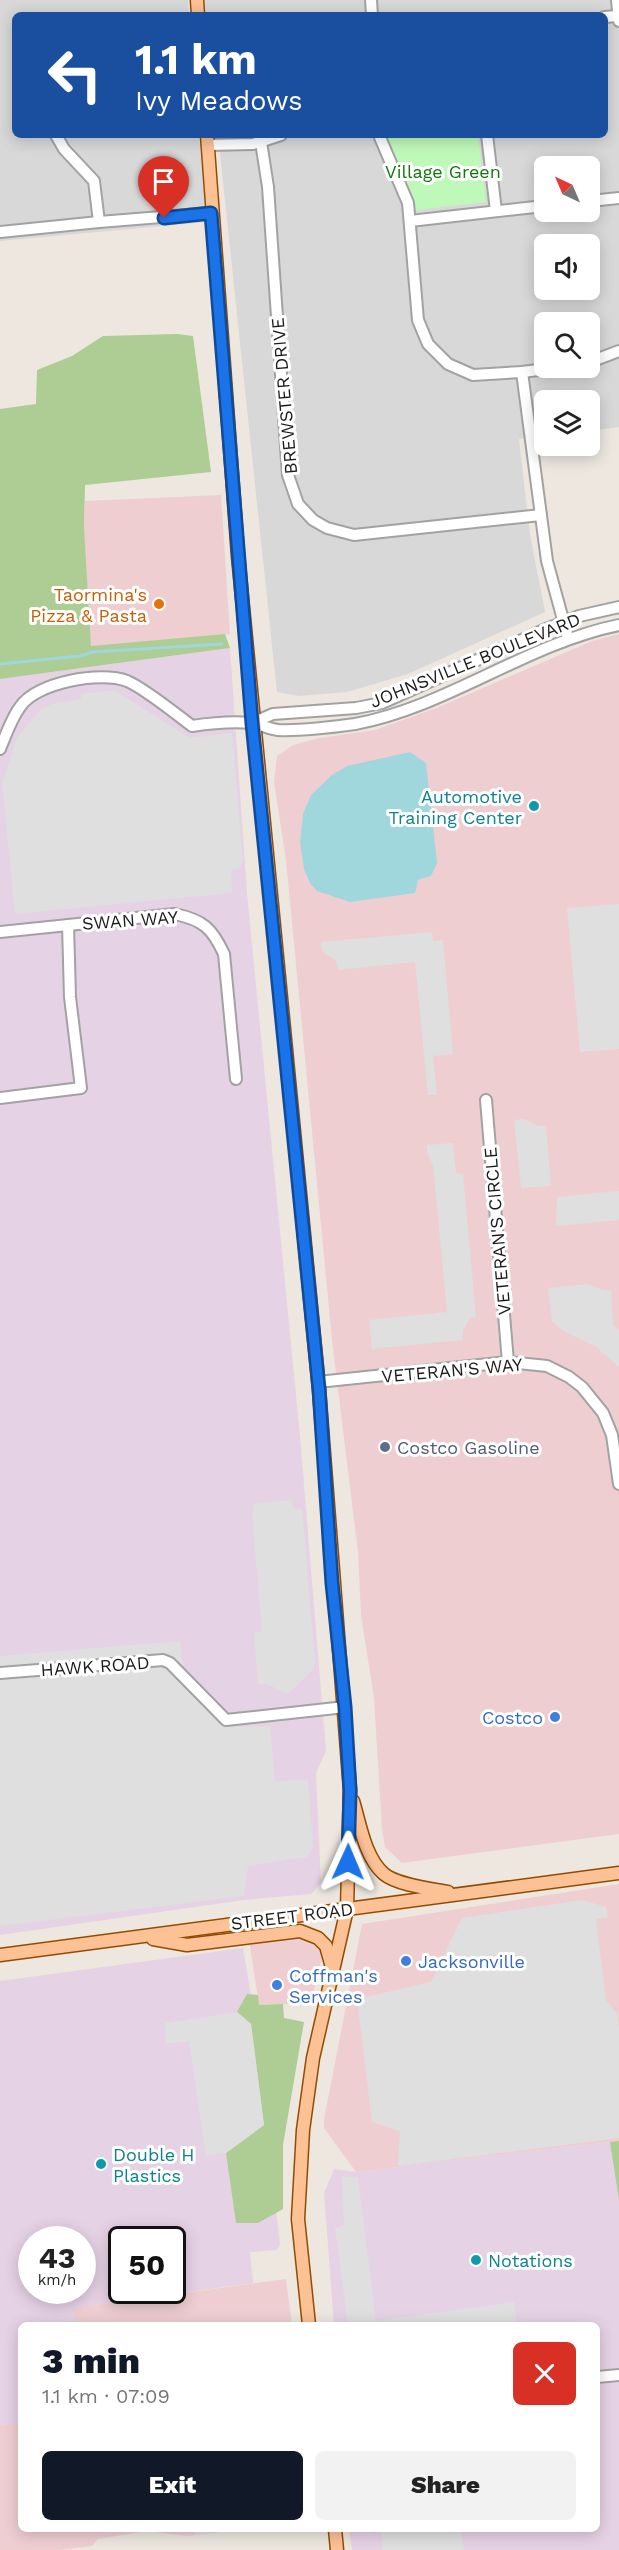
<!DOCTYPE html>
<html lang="en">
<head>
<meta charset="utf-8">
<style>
  :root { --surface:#fff; --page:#f2f2f2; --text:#222; --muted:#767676; --accent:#111827 }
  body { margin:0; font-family:"Work Sans",sans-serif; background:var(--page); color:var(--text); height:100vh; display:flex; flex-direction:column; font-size:22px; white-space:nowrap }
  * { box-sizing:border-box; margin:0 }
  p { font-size:20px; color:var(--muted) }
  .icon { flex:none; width:33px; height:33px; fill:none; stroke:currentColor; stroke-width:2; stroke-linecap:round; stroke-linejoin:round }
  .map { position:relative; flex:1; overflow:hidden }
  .side { position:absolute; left:18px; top:2322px; width:582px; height:210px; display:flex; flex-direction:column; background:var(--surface); border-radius:9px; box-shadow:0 3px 15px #0003 }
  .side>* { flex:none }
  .top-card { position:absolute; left:12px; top:12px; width:596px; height:126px; border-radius:9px; box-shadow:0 3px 15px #0003; background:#1a4fa0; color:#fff; overflow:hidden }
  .needle { width:39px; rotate:316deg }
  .controls { position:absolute; left:534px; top:156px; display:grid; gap:12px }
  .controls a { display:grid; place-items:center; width:66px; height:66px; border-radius:9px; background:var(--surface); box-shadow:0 3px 15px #0003; font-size:30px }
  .speed { position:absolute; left:18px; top:2226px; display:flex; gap:12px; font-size:30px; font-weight:700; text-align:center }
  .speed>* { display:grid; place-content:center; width:78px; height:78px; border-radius:50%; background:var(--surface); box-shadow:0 3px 15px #0003; line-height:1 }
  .speed small { font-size:15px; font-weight:400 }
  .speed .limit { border:3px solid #111; border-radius:9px; background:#fff; color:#111 }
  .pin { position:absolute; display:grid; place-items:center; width:51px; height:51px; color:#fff; margin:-62px -26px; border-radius:50% 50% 50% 0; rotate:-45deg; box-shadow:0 0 6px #0007 }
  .pin .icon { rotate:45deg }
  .me { position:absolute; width:66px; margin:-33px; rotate:1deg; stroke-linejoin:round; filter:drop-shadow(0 0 4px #0008) }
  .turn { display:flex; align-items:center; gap:21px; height:126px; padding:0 24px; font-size:27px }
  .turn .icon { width:78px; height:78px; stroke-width:2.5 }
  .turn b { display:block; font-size:42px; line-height:51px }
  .round { display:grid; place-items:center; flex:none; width:63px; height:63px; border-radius:9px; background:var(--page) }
  .summary { display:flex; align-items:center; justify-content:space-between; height:102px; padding:0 24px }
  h1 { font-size:36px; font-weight:800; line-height:45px; color:var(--accent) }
  .primary-button { display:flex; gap:12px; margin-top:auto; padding:12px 24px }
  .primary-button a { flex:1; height:69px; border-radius:9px; background:var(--accent); color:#fff; font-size:24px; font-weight:800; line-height:69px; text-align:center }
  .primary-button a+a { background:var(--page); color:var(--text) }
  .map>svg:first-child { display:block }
</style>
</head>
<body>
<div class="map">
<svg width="619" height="2550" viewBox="0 0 619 2550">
  <rect width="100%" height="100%" fill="#ede7e0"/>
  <g fill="#d9d8d8" fill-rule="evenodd">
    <polygon points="0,0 188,0 189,15 15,15 15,135 199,135 206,222 0,241"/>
    <path d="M205,0H619V427L590,431V400H544V436L519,439L530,534L545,612L408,674L347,692L299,696L277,692L218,135H604V15H206ZM544,166H590V212H544ZM544,244H590V290H544ZM544,322H590V368H544Z"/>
  </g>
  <g fill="#efced2">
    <polygon points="221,495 230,634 91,647 84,525 85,501"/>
    <polygon points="619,634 619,1834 402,1863 385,1847 382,1829 374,1698 361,1615 358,1552 332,1340 286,860 274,782 277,756 293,745 319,738 375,730 434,709 592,641"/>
    <polygon points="619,1884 619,2141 356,2172 324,2128 324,2119 362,1924"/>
    <polygon points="295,1935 304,1937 320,1948 322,1957 311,2003 259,2005 249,1940"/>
    <polygon points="286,2279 292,2325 76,2325 73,2308"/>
    <polygon points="21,2422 21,2529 243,2529 187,2536 147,2531 98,2539 92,2546 59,2550 0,2550 0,2425"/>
  </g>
  <g fill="#e6d2e5" fill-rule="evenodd">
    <polygon points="230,648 247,893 300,1436 326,1751 316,1773 321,1883 311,1894 244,1900 0,1935 0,679"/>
    <path d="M243,1948L255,2020L280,2245L277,2250L250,2252L253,2283L74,2308L76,2325H21V2422L0,2425V1981ZM32,2240H82V2290H32ZM122,2240H172V2290H122Z"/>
    <polygon points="619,2141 619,2550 352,2550 349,2529 597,2529 597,2325 334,2325 324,2193 334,2169 356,2172"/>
  </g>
  <g fill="#adcd94">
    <polygon points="177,334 193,336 211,472 85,485 84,525 91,646 225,634 230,648 0,679 0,409 36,404 37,370 72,356 103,336"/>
    <polygon points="247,1994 258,1995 259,2005 283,2004 284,2018 304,2022 283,2145 283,2209 258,2223 236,2223 226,2153 264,2125 251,2024 237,2012"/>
    <polygon points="619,2141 619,2200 610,2142"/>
  </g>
  <polygon fill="#bff9ba" points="385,135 478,135 486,202 416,210 403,172"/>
  <g fill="#dfdfdf">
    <polygon points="114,690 190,738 232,733 243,861 239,869 231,870 232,893 15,914 2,783 17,738 41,709 52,704 81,699 81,694"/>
    <polygon points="619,904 619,1049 580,1052 567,908"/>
    <polygon points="432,932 433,941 443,940 453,1054 433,1056 437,1095 428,1095 415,962 338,970 336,961 322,951 321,942"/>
    <polygon points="524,1119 538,1126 546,1126 551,1186 521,1188 514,1120"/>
    <polygon points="453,1143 456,1173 463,1174 476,1317 470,1318 463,1331 463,1340 372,1349 369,1320 447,1312 433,1165 427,1153 427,1145"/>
    <polygon points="619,1191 619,1220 556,1226 557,1197"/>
    <polygon points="588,1284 603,1290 611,1290 613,1325 619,1330 619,1367 596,1347 562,1330 552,1321 548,1288"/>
    <polygon points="292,1500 293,1508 302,1509 315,1662 313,1670 288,1694 267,1684 258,1684 254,1633 262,1632 252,1513 254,1504"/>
    <polygon points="180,1641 185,1687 229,1727 270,1726 275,1781 308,1779 313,1847 307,1857 248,1866 244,1896 0,1926 0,1656"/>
    <polygon points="582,1900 606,1907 608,1918 596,1919 606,2000 617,2014 619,2029 619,2138 398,2166 400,2131 372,2122 357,1999 431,1982 462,1918"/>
    <polygon points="237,2012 251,2024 264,2125 226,2153 206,2156 189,2041 166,2044 165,2023"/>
    <polygon points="342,2176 358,2178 376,2321 514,2302 517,2325 348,2325 335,2228 344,2225"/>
    <polygon points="194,2529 245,2529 195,2535"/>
    <polygon points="380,2529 461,2529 464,2550 383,2550"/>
  </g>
  <polygon fill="#9fd7dc" points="410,752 426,763 437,863 431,876 418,880 415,893 350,902 317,891 310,883 304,869 300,842 303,814 311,795 332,775 347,766"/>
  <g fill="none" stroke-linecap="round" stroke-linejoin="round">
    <polyline stroke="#9fd7dc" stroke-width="3" points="0,664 80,656 93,652 222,644"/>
    <defs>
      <g id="minor">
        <polyline points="371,0 372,15"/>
        <polyline points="617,0 619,21"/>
        <polyline points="604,17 618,16"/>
        <polyline points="56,135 64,149 94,181 99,222 211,213"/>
        <polyline points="379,135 408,203 418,320 428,344 448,364 473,375 522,372 554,368"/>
        <polyline points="487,135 496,211"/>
        <polyline points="261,142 268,187 288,475 298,504 313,520 327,528 354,535 541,515"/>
        <polyline points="208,145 253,144 281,135"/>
        <polyline points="590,201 619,198"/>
        <polyline points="410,221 544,206"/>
        <polyline points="0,232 99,222"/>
        <polyline points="590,362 619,351"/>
        <polyline points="522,372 547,561 568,638"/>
        <polyline points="252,723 273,714 356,708 382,703 546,629 579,616 619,607"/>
        <path d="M0,749C6,735 11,719 20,707C36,682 101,671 127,681C144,688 176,714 192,726C212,723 231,721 251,723C260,724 269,729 278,730C298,731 335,727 355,724C447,707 526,644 619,625"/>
        <path d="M0,932L175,914C203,920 212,928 224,954L236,1079"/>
        <polyline points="0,1098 81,1088 70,997 68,925"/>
        <polyline points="486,1100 508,1362"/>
        <polyline points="318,1382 508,1362 547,1366 569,1377 582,1387 603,1413 612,1435 619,1484"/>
        <polyline points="0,1673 163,1660 170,1663 226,1720 345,1707"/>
        <polyline points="597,2377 619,2375"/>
      </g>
      <g id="major">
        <polyline points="197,0 198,15"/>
        <polyline points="207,135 238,556 319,1389 350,1790 347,1909 313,2058 303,2130 298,2219 309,2325"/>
        <path d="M353,1801C360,1824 365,1858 384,1874C397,1885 432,1889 448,1892"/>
        <polyline points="153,1939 187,1945 300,1931 318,1938 326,1946 333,1971"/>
        <polyline points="0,1955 619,1873"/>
        <polyline points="335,2529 337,2550"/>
      </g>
    </defs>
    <use href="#minor" stroke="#a2a2a2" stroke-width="14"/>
    <use href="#major" stroke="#924c00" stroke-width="15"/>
    <use href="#minor" stroke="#fff" stroke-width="10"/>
    <use href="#major" stroke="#fcc195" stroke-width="12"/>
  </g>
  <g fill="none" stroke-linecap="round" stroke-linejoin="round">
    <defs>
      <polyline id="route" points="164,218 211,213 252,723 319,1389 332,1583 345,1707 350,1790 348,1862"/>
    </defs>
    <use href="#route" stroke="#114b97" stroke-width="15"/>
    <use href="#route" stroke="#1a73e8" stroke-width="10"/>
  </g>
  <circle fill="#e8710a" stroke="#fff" stroke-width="2" cx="159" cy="604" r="6"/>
  <g fill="#0f9aa8" stroke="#fff" stroke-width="2">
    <circle cx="534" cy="806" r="6"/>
    <circle cx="101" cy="2164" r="6"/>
    <circle cx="476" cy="2260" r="6"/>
  </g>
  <circle fill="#5c6f8a" stroke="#fff" stroke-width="2" cx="385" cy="1447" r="6"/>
  <g fill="#3f7fe0" stroke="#fff" stroke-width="2">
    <circle cx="555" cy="1717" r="6"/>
    <circle cx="406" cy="1961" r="6"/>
    <circle cx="277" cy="1985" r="6"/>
  </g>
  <g text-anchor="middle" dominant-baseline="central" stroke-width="6" stroke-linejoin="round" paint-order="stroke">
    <g font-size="18" fill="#11780a" stroke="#fff">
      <text x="443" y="171">Village Green</text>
    </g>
    <g font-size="18" fill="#1b1b1b" stroke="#fff">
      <text transform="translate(284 396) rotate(-95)">BREWSTER DRIVE</text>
      <text transform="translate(475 660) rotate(-22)">JOHNSVILLE BOULEVARD</text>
      <text transform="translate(130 920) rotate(-4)">SWAN WAY</text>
      <text transform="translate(497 1231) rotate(-95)">VETERAN'S CIRCLE</text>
      <text transform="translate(452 1370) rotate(-5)">VETERAN'S WAY</text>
      <text transform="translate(95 1666) rotate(-4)">HAWK ROAD</text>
      <text transform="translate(292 1916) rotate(-7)">STREET ROAD</text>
    </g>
    <g font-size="18" fill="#c56008" stroke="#fff" text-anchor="end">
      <text x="147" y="594">Taormina's<tspan x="147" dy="21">Pizza &amp; Pasta</tspan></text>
    </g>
    <g font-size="18" fill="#0d838f" stroke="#fff" text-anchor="start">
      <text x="522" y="796" text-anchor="end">Automotive<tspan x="522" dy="21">Training Center</tspan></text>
      <text x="113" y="2154">Double H<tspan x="113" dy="21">Plastics</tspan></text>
      <text x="488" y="2260">Notations</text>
    </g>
    <g font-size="18" fill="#4e5e75" stroke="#fff" text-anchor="start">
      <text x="397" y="1447">Costco Gasoline</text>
    </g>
    <g font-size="18" fill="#366cbe" stroke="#fff" text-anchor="start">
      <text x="543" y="1717" text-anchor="end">Costco</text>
      <text x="418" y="1961">Jacksonville</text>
      <text x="289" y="1975">Coffman's<tspan x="289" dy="21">Services</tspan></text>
    </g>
  </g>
</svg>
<div class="controls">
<a><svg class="needle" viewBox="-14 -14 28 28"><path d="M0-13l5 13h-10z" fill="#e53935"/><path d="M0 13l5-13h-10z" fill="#767676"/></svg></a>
<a><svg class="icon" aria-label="sound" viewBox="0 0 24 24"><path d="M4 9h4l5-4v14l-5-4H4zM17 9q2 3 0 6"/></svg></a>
<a><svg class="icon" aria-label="search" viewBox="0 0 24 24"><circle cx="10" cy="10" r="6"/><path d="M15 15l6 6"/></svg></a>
<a><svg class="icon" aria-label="layers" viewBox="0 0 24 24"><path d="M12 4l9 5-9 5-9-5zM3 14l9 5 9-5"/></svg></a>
</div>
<div class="speed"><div>43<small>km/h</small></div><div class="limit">50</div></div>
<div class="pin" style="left:164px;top:218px;background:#d93025"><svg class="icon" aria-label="arrive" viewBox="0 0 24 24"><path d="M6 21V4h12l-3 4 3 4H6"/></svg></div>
<svg class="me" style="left:348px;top:1862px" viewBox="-20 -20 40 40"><path d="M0-17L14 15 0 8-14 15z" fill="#1a73e8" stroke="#fff" stroke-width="4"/></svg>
<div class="top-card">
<div class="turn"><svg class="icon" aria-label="left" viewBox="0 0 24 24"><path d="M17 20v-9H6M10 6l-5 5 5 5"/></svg><div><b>1.1 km</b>Ivy Meadows</div></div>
</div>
<section class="side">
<div class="summary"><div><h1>3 min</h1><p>1.1 km · 07:09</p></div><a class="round" style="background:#d93025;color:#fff"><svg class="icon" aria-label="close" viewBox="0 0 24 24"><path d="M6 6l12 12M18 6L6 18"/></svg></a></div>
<div class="primary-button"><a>Exit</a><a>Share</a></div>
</section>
</div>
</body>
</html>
